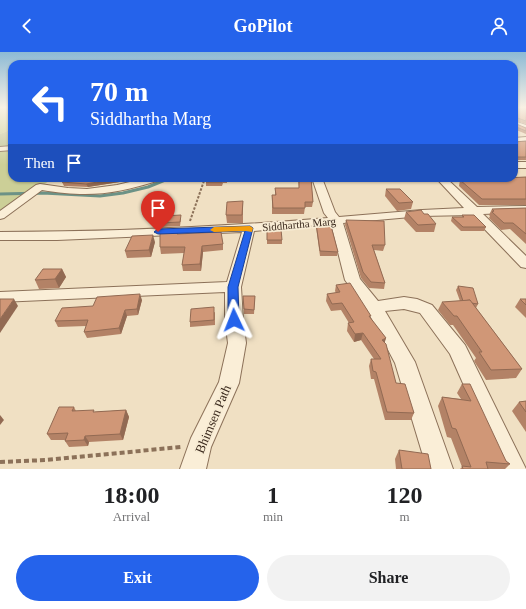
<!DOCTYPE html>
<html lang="en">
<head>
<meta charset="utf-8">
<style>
  :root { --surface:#fff; --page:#f2f2f2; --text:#202124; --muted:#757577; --accent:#2563eb }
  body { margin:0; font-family:Georgia,serif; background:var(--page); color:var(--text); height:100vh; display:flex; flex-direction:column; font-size:15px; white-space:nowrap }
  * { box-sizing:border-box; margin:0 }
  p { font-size:13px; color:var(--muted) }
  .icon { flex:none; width:22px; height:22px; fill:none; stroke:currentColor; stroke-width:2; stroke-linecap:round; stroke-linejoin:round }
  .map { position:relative; height:417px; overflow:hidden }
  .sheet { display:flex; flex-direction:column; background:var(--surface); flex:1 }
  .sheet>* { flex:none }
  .top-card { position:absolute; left:8px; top:8px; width:510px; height:122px; border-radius:12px; box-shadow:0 1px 3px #0004; background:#2563eb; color:#fff; overflow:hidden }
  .pin { position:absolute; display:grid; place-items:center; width:34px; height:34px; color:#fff; margin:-41px -17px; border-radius:50% 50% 50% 0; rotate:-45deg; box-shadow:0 0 4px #0007 }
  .pin .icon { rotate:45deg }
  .me { position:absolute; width:44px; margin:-22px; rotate:358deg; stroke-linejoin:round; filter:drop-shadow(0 0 3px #0008) }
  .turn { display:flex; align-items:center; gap:14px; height:84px; padding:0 16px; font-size:18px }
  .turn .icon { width:52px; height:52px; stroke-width:2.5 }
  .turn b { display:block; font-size:28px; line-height:34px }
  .then { display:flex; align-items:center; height:38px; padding:0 16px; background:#0003; gap:8px; font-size:15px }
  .eta { display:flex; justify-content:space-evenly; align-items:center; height:68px; text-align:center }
  .eta b { font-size:24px; font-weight:700; line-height:28px }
  .primary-button { display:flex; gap:8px; margin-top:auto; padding:8px 16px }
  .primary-button a { flex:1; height:46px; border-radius:24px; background:var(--accent); color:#fff; font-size:16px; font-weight:700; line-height:46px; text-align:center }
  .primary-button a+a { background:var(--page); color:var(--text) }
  header { display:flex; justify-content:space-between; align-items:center; height:52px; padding:0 16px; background:var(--accent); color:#fff; font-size:18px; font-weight:700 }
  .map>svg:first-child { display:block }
</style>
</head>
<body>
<header><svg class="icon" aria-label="back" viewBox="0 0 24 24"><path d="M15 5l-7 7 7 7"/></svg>GoPilot<svg class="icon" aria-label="person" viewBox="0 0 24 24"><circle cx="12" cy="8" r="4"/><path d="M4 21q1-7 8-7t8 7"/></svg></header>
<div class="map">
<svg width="526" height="417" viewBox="0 0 526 417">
  <rect width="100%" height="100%" fill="#f0e0c3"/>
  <g fill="#cccf97">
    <polygon points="0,55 12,55 12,77 0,82"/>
    <polygon points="12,96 12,126 53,126 0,164 0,97"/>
  </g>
  <polygon fill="#c1c496" points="12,77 12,96 0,97 0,82"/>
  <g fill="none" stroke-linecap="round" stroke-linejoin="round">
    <polyline stroke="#6c9286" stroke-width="3" points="0,142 43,141 100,144 123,141 148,135 170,126"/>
    <defs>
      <g id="minor">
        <polygon points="514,69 526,73 526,77 514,73"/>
        <polygon points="526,85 526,89 514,90 514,86"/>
        <polygon points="12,94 12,98 0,99 0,95"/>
        <rect x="514" y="110" width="12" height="6"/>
        <path d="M147,126H162L160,128C116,142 89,146 42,138L4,166L0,167V159L36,133L40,132L68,136L87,137L117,133Z"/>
        <path d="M312,126H322L335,160L339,165L422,158L464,156L436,126H446L477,155L526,154V160L483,162L526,204V216L521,215L471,163L422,164L343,171L360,227L378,249L404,245L417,247L432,253L465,293L526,417H501L450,302L420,261L404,257L385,259L415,310L453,417H427L395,311L367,258L345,228L331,172L254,179L241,235L243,268L246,291L239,331L211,395L206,417H180L191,386L219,330L228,291L225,268V240L0,250V240L227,230L242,180L57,188H0V180C109,180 219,175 328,166L324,161Z"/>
      </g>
    </defs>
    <use href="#minor" stroke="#8c7159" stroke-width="2"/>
    <polyline stroke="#8c7159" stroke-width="2" stroke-dasharray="2.5 1.5" stroke-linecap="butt" points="190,169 205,126"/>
    <polyline stroke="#8c7159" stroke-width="4" stroke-dasharray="5 3" stroke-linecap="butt" points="0,410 46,408 181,395"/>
    <use href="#minor" fill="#faeed7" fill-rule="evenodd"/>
  </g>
  <g fill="#b38266">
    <polygon points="514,55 526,55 526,72 514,68"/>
    <polygon points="514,71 526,76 526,82 514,77"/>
    <polygon points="526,89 526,108 514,108 514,90"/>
    <polygon points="526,125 526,153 479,153 459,134 460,128"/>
    <polygon points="67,126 132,126 132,128 88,135 64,134 62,130"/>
    <polygon points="183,126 227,126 227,131 223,131 222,134 206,134 206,128 183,129"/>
    <polygon points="298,126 311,126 313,150 312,155 305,155 304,162 272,162 272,143 275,143 275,136 299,136"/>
    <polygon points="386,137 413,150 411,157 397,159 385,144"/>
    <polygon points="243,149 243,171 227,171 226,163"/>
    <polygon points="526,156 526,192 510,177 501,178 489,166 490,164 489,163 492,157"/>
    <polygon points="406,160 436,172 434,180 416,180 404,167"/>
    <polygon points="462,163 486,175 484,179 461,179 451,169 452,165 462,165"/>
    <polygon points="181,167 180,174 162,175 161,171"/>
    <polygon points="346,168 385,193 383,199 374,198 385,231 384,237 369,236 361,226 345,173"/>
    <polygon points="316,171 338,200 337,204 320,204 316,175"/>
    <polygon points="267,177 282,188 282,192 267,192"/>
    <polygon points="178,178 178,182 223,192 223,198 203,200 201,219 183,219 182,213 184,201 161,202 160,195"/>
    <polygon points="155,190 151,205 127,206 125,199"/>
    <polygon points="62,217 66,225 59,236 39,237 35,228"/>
    <polygon points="336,233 370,266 386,286 384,291 396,331 414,361 411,368 385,368 374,327 371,327 369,314 371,307 374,307 361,288 354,290 347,279 348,271 349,271 341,258 331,259 326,249 327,242 336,241 335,239"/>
    <polygon points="458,234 478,252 476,256 522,317 516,326 486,328 474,309 476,306 453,273 450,273 438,258 442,250 460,249 456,238"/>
    <polygon points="243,244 255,244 254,262 244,262"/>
    <polygon points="520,247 526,247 526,266 515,255"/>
    <polygon points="142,248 138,263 127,264 121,282 87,286 84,280 86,274 58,275 55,269 93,254"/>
    <polygon points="215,260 215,273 190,275 190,270"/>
    <polygon points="462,332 506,409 510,412 505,417 460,417 462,415 451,386 447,385 438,354 442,345 461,347 457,341"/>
    <polygon points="526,349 526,380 512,359 519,350"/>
    <polygon points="74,355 76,359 95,360 126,358 129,365 123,388 89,390 88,394 69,395 65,389 65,388 51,388 47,382"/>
    <polygon points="399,398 431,417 396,417 395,407"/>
  </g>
  <g fill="#926a53">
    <polygon points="121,126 132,126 132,128 88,135 86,132"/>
    <polygon points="153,183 155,190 151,205 149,198"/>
    <polygon points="202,194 203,200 201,219 200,212"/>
    <polygon points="62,217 66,225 59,236 55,227"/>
    <polygon points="140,242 142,248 138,263 137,257"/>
    <polygon points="14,247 18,254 0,281 0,267"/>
    <polygon points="125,258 127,264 121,282 119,276"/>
    <polygon points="363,281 361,288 354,290 355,282"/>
    <polygon points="386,286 384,293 382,288"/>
    <polygon points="126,358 129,365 123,388 120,382"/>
    <polygon points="0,363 4,368 0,373"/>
    <polygon points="85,384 89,390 88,394 84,388"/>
  </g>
  <g fill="#d09777" stroke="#926a53">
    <polygon points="514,55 526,55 526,69 515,65 514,66"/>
    <polygon points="514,71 526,76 526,79 514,74"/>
    <polygon points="526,89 526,105 515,105 514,108 514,90"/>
    <polygon points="526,125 526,147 482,147 460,128"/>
    <polygon points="67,126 121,126 86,132 62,130"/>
    <polygon points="207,126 227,126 227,128 222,128 222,130 206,130"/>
    <polygon points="299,126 311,126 313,150 305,150 305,156 273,156 272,143 276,143 275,136 299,136"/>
    <polygon points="386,137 400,137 413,150 399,151"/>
    <polygon points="243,149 242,163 226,163 227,150"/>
    <polygon points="526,156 526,182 513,171 504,171 492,160 494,159 492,157"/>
    <polygon points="421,158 424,162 428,162 436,172 418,173 406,160"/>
    <polygon points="181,163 180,170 161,171 163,164"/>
    <polygon points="462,163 474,163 486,175 463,175 452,165 464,165"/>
    <polygon points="346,168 384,169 385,193 372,193 385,231 371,230 363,220"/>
    <polygon points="330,170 338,200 320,199 316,171"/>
    <polygon points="267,177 281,177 282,188 267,188"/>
    <polygon points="178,178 177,182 221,180 223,192 202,194 200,212 182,213 185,195 160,195 160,179"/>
    <polygon points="153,183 149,198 125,199 132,184"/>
    <polygon points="43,217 62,217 55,227 35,228"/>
    <polygon points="350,231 371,264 369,264 386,286 382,288 386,292 396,331 405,332 414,361 387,360 376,320 373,319 371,307 381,307 363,281 355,282 348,271 354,270 342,251 332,252 327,242 340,240 336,233"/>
    <polygon points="458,234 473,236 478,252 471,251 470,248 463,249"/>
    <polygon points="140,242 137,257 125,258 119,276 84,280 88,268 55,269 62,256 93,254 97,245"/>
    <polygon points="243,244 255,244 254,258 244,257"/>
    <polygon points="0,247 14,247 0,267"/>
    <polygon points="520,247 526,247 526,253"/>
    <polygon points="470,248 522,317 491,318 479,300 482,300 457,264 454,264 442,250"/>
    <polygon points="214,255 214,268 190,270 191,257"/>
    <polygon points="462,332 470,332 506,409 510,412 486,410 488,417 463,417 462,414 471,415 456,377 452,376 442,345 471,349"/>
    <polygon points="526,349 526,360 519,350"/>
    <polygon points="59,355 74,355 72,359 94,358 93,360 126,358 120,382 85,384 84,388 65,389 68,381 47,382"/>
    <polygon points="399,398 428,402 431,417 402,417"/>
  </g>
  <linearGradient id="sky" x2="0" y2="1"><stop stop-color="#8dbad5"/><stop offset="0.49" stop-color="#f8f1e4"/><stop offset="1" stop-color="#f8f1e4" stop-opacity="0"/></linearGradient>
  <rect width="526" height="113" fill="url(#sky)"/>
  <polygon fill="#2563eb" stroke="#184099" points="250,174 253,176 238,235 239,268 238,271 230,271 228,268 228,235 245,179 158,182 154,180 158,177"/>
  <polygon fill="#f59e0b" points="250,174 253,176 252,180 246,179 214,180 210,178 214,175"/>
  <g text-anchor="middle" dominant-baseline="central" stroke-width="3.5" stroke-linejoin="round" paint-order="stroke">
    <g font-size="11" fill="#3b2a1e" stroke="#f7ebd3">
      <text transform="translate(299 172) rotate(-5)">Siddhartha Marg</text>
    </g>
    <g font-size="13" fill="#3b2a1e" stroke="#f7ebd3">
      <text transform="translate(213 367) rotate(-67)">Bhimsen Path</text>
    </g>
  </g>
</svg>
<div class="pin" style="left:158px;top:180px;background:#d93025"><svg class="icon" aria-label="arrive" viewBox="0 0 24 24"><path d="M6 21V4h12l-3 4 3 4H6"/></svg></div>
<svg class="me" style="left:234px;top:268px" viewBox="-20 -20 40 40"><path d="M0-17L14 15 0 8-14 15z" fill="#2563eb" stroke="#fff" stroke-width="4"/></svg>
<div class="top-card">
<div class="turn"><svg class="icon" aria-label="left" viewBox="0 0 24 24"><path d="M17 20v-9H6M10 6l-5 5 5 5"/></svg><div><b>70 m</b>Siddhartha Marg</div></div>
<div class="then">Then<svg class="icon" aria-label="arrive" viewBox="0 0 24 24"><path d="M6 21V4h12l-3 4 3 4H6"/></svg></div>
</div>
</div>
<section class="sheet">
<div class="eta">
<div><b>18:00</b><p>Arrival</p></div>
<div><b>1</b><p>min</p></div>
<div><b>120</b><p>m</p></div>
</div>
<div class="primary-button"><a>Exit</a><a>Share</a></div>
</section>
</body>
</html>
